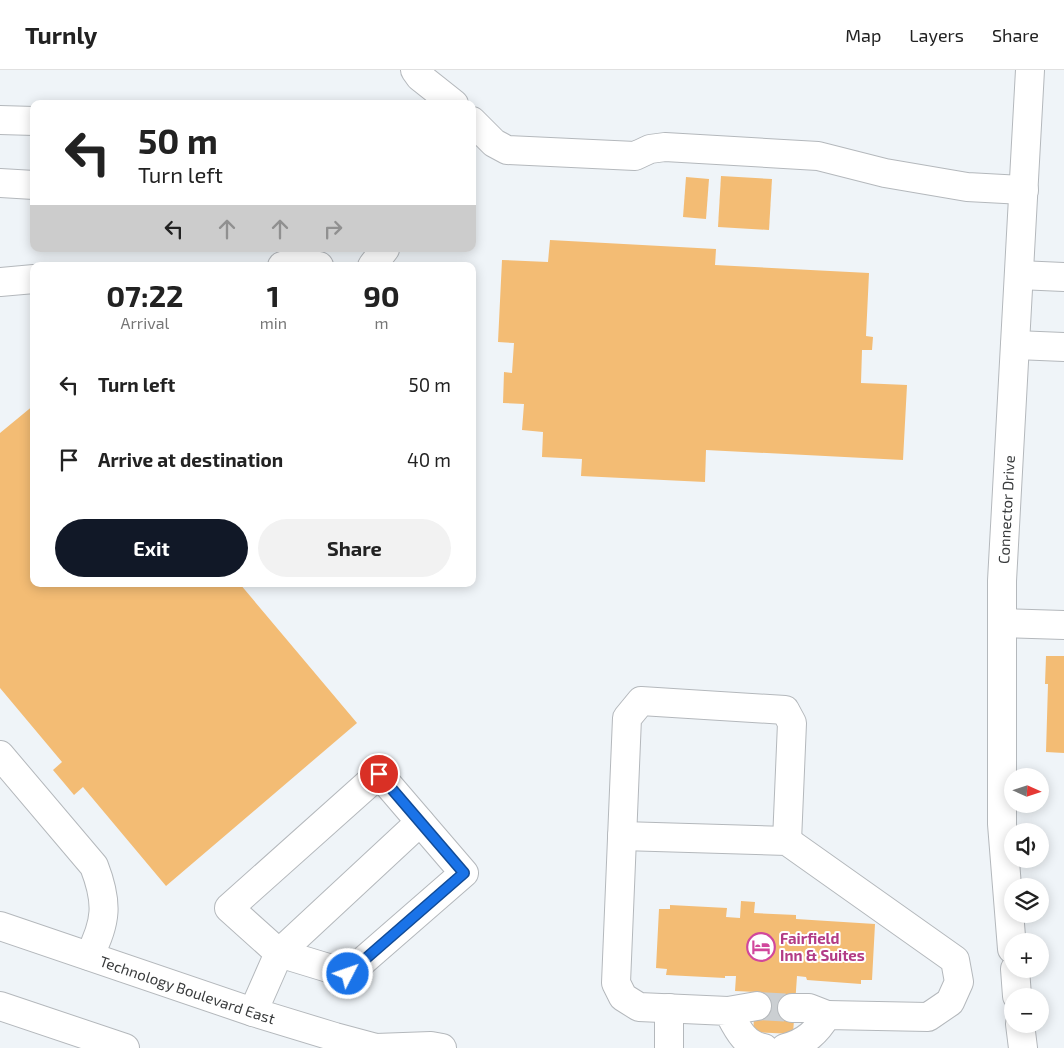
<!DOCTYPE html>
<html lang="en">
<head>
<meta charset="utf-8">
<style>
  :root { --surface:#fff; --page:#f2f2f2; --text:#222; --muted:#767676; --line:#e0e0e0; --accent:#111827 }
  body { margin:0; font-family:"Exo 2",sans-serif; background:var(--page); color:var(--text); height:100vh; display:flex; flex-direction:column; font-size:19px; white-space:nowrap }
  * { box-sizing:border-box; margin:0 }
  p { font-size:16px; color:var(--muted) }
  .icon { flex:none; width:28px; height:28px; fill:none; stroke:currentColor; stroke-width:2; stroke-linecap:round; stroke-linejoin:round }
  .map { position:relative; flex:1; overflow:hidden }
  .sheet { position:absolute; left:30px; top:192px; width:446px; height:325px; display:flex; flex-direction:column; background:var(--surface); border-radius:10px; box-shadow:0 2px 12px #0003 }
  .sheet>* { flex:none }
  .top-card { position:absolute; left:30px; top:30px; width:446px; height:152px; border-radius:10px; box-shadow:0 2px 12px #0003; background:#fff; color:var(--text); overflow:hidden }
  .needle { width:32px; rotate:93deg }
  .tools { position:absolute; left:1004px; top:698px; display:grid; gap:10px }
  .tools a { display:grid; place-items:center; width:45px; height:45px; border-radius:50%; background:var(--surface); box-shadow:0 2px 12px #0003; font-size:25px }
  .pin { position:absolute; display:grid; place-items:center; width:42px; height:42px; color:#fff; margin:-21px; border:2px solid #fff; border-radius:50%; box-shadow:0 1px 5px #0007 }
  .me { position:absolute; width:55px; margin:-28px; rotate:49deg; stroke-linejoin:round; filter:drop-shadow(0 0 4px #0008) }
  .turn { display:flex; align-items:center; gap:18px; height:105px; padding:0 25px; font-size:22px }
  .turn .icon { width:65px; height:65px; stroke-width:2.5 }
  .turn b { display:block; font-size:35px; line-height:42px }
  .lanes { display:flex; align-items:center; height:48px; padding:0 25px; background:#0003; justify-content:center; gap:25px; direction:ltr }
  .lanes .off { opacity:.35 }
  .eta { display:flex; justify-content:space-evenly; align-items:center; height:85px; text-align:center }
  .eta b { font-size:30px; font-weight:700; line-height:35px }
  .action { display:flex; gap:10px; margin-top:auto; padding:10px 25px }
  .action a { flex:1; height:58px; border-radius:30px; background:var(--accent); color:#fff; font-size:20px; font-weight:700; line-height:58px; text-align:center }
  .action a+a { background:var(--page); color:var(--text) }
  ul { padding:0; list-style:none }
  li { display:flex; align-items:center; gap:15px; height:75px; padding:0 25px }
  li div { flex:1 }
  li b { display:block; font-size:19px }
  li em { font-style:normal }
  header { display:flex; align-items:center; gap:30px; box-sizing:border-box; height:70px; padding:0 25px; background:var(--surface); border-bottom:1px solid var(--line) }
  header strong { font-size:24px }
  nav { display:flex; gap:28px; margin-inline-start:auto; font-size:18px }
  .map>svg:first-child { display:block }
</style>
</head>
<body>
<header>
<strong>Turnly</strong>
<nav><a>Map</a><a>Layers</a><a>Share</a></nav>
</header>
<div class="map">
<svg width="1064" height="978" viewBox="0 0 1064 978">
  <rect width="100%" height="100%" fill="#eff4f8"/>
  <g fill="#f3bc74">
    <polygon points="721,106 772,109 769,160 718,157"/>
    <polygon points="686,107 709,109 706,149 683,147"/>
    <polygon points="550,170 716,179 715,195 869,203 866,266 873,267 872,280 862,280 861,313 907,315 903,390 706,380 705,412 581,406 582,389 542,387 543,362 522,360 524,334 503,333 504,302 512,303 514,273 498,272 502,190 548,192"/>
    <polygon points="34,335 34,514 240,514 357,653 166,816 83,717 74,725 64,713 53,700 62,692 0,618 0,363"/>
    <polygon points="1046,586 1064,586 1064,683 1046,682 1048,614 1045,614"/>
    <polygon points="741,831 755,832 754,843 796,845 796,849 875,854 872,910 861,910 861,914 807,910 806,907 797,906 793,964 753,962 756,922 735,921 736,906 725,906 725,908 666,905 667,899 656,898 659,839 670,839 670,835 727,838 726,847 740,848"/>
  </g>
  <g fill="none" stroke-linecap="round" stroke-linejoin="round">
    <polyline stroke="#cbcfd2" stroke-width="28" stroke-dasharray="28 14" stroke-linecap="butt" points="757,936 792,938"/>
    <defs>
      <g id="minor">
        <polyline points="415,0 420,7 454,34"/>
        <polyline points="0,50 34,51"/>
        <polyline points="472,51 494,73 507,80 635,86 650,79 665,77 818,86 885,103 967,117 1024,120"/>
        <polyline points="0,113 34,115"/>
        <polyline points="282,196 288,194 319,196"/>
        <polyline points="372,196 385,179"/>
        <polyline points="1019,205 1064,207"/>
        <polyline points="0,212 34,209"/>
        <polyline points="1015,275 1064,277"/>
        <polyline points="1002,553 1064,555"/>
        <path d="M0,685L94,796C108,832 107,852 89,886"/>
        <polygon points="379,704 464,803 348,904 279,883 229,838"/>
        <path d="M622,766L787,771L955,890L959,912L950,932L928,947L827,945C817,962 805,973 785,978"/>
        <path id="s1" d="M0,856L253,942L335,967L376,978L431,976L442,978"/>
        <path id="s2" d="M1012,879L1002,754V511L1030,0"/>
        <polyline points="1015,899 1017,926"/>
        <polyline points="0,936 125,978"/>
        <polyline points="669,938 669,978"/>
        <polyline points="792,938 809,938 827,945"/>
        <polyline points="728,941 757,936"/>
        <polyline points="253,942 279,883 420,752"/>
        <polyline points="1020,954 1023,978"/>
        <path d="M764,978C744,975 737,958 728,941L639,937L623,927L616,913L627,648L641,631L785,640L792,653L787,771"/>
      </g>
    </defs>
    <use href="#minor" stroke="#b4b8bc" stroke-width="30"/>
    <use href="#minor" stroke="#fff" stroke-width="28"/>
  </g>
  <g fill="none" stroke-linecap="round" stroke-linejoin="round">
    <defs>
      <polyline id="route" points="348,904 464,803 379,704"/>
    </defs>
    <use href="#route" stroke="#114b97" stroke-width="12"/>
    <use href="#route" stroke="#1a73e8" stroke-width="9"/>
  </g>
  <defs>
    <symbol id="hotel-ring" viewBox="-11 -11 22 22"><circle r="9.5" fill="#fff" stroke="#d1479c" stroke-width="1.5"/><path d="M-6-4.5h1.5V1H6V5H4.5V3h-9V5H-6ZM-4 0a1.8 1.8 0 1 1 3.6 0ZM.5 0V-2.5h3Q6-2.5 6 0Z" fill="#d1479c"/></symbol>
  </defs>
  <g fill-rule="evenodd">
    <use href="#hotel-ring" x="745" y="861" width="32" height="32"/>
  </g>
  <g text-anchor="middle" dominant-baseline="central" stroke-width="4" stroke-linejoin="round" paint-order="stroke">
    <g font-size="15" fill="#393b3c" stroke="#fff">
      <text stroke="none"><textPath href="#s2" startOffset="440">Connector Drive</textPath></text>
      <text stroke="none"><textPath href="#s1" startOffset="198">Technology Boulevard East</textPath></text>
    </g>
    <g font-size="15" font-weight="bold" fill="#b23c85" stroke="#fff" text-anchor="start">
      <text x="780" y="868">Fairfield<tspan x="780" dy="17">Inn &amp; Suites</tspan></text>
    </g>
  </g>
</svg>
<div class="tools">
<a><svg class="needle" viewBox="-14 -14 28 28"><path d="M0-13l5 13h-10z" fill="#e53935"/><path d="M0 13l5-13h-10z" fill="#767676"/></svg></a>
<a><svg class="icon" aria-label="sound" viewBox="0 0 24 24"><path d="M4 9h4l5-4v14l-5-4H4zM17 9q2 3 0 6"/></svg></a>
<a><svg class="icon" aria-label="layers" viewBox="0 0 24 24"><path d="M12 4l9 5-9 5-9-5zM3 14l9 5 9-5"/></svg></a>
<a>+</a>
<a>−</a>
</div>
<div class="pin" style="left:379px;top:704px;background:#d93025"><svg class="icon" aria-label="arrive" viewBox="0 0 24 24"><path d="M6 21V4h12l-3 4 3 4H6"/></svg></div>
<svg class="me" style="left:348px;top:904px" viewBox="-20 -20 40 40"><circle r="17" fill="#1a73e8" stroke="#fff" stroke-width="3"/><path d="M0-11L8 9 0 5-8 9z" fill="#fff"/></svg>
<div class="top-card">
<div class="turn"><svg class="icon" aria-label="left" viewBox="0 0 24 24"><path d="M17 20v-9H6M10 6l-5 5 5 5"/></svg><div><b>50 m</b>Turn left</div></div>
<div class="lanes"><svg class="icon" aria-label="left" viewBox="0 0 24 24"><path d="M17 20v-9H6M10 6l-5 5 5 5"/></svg><svg class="icon off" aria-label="ahead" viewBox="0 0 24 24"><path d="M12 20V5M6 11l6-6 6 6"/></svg><svg class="icon off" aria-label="ahead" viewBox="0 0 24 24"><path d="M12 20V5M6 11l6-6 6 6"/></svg><svg class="icon off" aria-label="right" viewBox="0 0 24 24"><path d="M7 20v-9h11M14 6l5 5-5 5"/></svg></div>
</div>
<section class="sheet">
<div class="eta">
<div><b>07:22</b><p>Arrival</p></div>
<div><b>1</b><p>min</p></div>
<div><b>90</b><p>m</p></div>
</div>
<ul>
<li><svg class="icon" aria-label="left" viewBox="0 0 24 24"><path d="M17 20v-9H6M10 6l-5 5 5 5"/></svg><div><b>Turn left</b></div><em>50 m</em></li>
<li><svg class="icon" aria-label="arrive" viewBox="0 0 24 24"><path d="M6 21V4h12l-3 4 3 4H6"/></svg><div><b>Arrive at destination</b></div><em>40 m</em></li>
</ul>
<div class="action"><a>Exit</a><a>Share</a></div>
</section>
</div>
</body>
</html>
